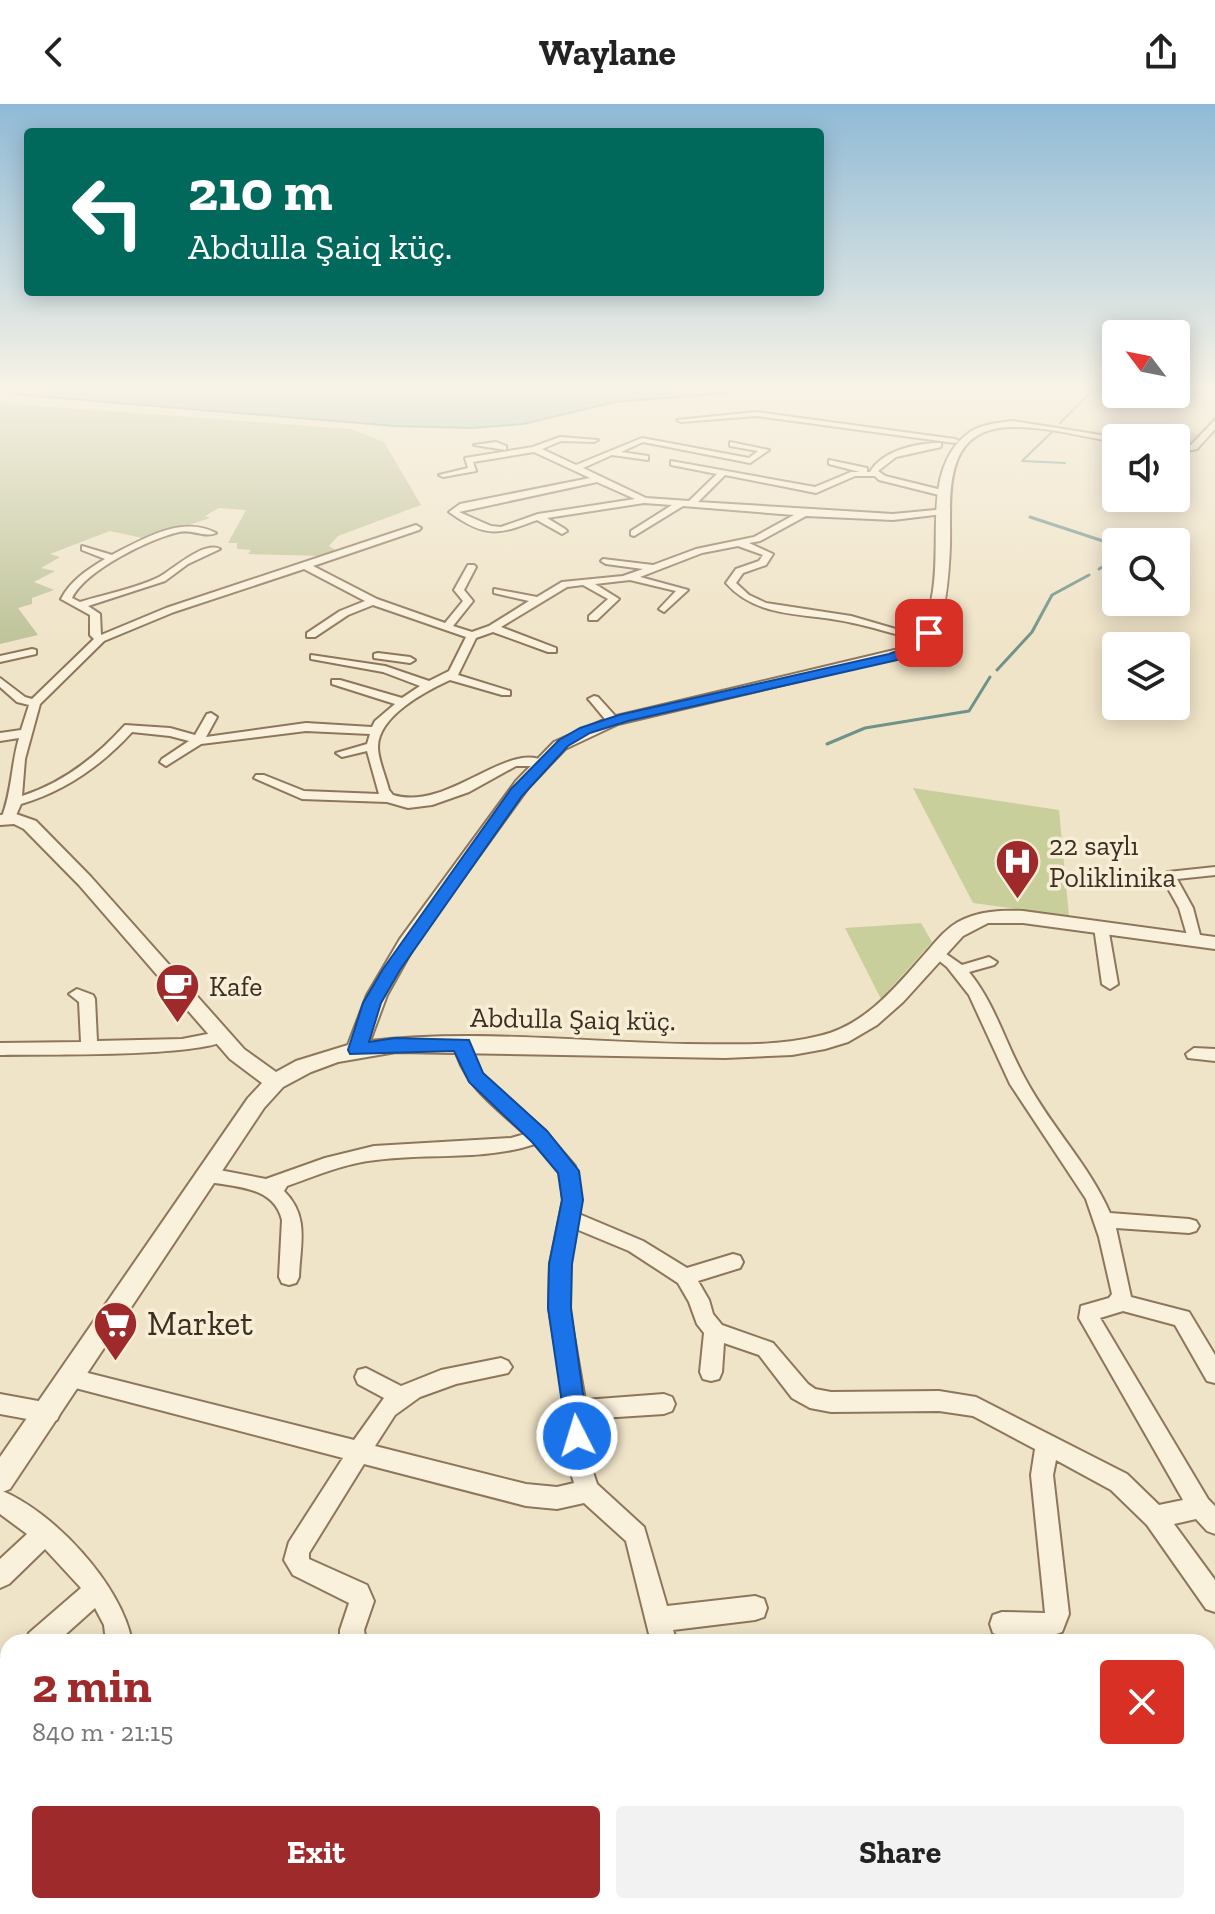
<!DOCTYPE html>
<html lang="en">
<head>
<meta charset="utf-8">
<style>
  :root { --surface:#fff; --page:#f2f2f2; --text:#222; --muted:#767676; --accent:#9e2a2b }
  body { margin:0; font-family:"Zilla Slab",serif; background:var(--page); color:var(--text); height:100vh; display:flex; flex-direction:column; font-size:30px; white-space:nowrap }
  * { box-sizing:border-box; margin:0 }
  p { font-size:26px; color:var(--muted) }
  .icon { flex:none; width:44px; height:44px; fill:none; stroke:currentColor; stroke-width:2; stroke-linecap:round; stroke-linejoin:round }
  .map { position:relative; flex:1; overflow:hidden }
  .details { position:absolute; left:0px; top:1530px; width:1216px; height:280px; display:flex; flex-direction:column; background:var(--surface); border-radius:24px 24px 0 0; box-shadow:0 4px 20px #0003 }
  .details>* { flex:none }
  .top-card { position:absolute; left:24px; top:24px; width:800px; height:168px; border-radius:8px; box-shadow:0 4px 20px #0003; background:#00695c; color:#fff; overflow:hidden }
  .needle { width:52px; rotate:302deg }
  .fabs { position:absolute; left:1102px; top:216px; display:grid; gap:16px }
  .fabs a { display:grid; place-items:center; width:88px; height:88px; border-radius:8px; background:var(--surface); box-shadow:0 4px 20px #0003; font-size:40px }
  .pin { position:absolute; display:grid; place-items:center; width:68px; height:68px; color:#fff; margin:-34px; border-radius:16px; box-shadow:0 4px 12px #0006 }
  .me { position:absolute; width:88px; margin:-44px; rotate:355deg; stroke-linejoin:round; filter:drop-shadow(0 0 6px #0008) }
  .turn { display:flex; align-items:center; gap:28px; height:168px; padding:0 32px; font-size:36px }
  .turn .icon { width:104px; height:104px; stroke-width:2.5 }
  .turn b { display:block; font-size:56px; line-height:68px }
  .round { display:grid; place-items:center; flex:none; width:84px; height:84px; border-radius:8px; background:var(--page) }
  .headline { display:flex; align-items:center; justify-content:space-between; height:136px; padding:0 32px }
  h1 { font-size:48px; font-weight:700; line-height:60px; color:var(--accent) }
  .primary-button { display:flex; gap:16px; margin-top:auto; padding:16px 32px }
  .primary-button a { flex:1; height:92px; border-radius:8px; background:var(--accent); color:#fff; font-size:32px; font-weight:700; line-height:92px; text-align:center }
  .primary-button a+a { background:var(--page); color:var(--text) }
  header { display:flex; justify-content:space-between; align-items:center; height:104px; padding:0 32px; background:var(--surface); font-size:36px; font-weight:700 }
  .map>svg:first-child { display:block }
</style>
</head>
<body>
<header><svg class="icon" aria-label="back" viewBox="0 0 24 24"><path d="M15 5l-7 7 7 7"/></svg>Waylane<svg class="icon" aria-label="share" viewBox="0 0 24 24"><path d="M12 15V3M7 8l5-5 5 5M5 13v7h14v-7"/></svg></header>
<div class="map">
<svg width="1215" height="1810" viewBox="0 0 1215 1810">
  <rect width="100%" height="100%" fill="#f0e4c8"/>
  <g fill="#c9cf9b">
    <polygon points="1141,321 1198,330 1186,343 1176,343 1176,334 1124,334"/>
    <polygon points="913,684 1059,706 1069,812 973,799"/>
    <polygon points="921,819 932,838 881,895 845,824"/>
  </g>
  <polygon fill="#bfc49a" points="0,299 351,325 384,338 421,401 338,432 329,442 337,447 324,452 248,450 251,446 237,445 237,439 228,439 246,406 219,404 205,412 210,414 147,435 110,427 50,450 60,453 41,464 55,467 34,478 54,486 32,494 32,500 18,504 38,531 0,540"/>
  <polygon fill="#a9c4bc" stroke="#6f938a" stroke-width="2" points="12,282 763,282 741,288 615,298 523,320 471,324 395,322 23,291 10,289"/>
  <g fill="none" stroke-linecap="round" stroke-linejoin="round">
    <g stroke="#6f938a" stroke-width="2">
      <polyline points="1060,319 1097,282"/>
      <polyline points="1053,327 1022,357 1065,359"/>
    </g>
    <g stroke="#6f938a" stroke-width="3">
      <polyline points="1030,413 1106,438"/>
      <polyline points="1099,465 1116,455"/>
      <polyline points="997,566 1032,528 1052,491 1089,471"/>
      <polyline points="827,640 865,624 969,607 990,573"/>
    </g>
    <defs>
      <g id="minor">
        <polygon points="756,308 955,335 959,337 955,339 756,312 681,318 677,316"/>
        <path d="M560,333L598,336L594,338L561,337L542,345L576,361L642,334L749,354L758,347L730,342V338L769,346L750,359L643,338L621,348L648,352V356L612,351L583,364L646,394L689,397L717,370L671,361V357L815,383L851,368H860L829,360V356L867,364V368H870C883,346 917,339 941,339V343L896,353L878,367L885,372L946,387L947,389L943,392L879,376L875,372H855L816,389L725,371L698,398L893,410L946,405L947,407L943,410L893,416L806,412L760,437L749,439L773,450L766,461L743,469L736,479L749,491L766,499L851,512L930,535L925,538C901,532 877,524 853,519C809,508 758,516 726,479L736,465L759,457L763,451L738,442L702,449L640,473L688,486L664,508L659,505L676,487L630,476L595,480L619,495L597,516H589V512L608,495L583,481L567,483L501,523L556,544V548H548L493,528L476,534L458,571L510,587V591H502L450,576C426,587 378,612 378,643C378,656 386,673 389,686L393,691C449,708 510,633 547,659L545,662H516L469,688L432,701L408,704L387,698L302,695L254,674L256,671H264L304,687L379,690L367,647L342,653L336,649L367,640L370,630L306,627L201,640L166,662L160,658L162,655L189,637L170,632L132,628C101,662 65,687 21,700L13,718L8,719L1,715C12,689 11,661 19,634L0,637V629L21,626L29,601L17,598L0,583V574L25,593L32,595L94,535L90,531V511L61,495C71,476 87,466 105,455L82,446V442L112,451C143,435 182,411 216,429C205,434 191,425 179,428C149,435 86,466 72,494L80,498C105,490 135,485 159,473C174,465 203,437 220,445L188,460L165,477L88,502L100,510L101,531L166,504L416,421L421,424L419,426L313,462L377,495L445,519L463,497L454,486L468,461H474L476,463L464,486L473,497L453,522L472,528L489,522L529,497L494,489V485L537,493L562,478L623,472L643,465L606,460L601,457L603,455L653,461L696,445L754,433L794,411L683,402L634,432L631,431V427L672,401L644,399L547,414L565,425L567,427L562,430L537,416C498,431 485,434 449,408L460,400L590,374L534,348L473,358L476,367L443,373L439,371L468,364L465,354L533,343ZM597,378L635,395L538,410L501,423L491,422L459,408ZM304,465L365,497L340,507L307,529V533H315L348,511L373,501L466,533L449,567L429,577L385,562L311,551V555L383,568L420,582L402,594L340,576H332V580L395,600L375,617L372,623L306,619L206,633L217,613L211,609L207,610L195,631L170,624L125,621C96,653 63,679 22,692L25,655L40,600L104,537L174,508Z"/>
        <polygon points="496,338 506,342 506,346 474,341"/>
        <polygon points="32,545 36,546 36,550 0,558 0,552"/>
        <polygon points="378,549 410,553 415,556 410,559 374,554 374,550"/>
        <polygon points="594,592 598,593 617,614 617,620 609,620 590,597 588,595"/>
        <polygon points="1215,763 1215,771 1177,775 1193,804 1201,835 1194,840 1189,838 1179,804 1161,772 1168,768"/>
        <polygon points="1101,818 1108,823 1118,880 1110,885 1102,880 1094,823"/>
        <path d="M936,843L962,861L989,853L997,858L994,861L969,868C996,901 1006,942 1027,978C1052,1024 1089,1061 1110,1109L1189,1115L1196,1117L1199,1122L1196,1127L1189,1129L1116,1124L1131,1193L1189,1208L1215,1251V1279L1207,1277L1175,1221L1123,1207L1100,1214L1208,1395L1215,1402V1430L1207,1427L1196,1415L1174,1420L1215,1476V1508L1206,1505L1147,1421L1111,1386L1056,1356L1053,1371L1069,1510L1062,1528C1042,1536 1014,1537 993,1529L990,1520L993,1511L1002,1508L1045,1509L1031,1371L1035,1345L973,1312L939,1307L831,1308L810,1304L792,1294L759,1251L724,1239L722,1268L719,1275L711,1277L703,1275L700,1268L704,1229L697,1220L689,1198L678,1179L629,1147L576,1125L570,1160L569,1204L585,1296L664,1290L672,1293L675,1300L672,1307L664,1310L586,1315L590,1359L597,1380L644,1423L667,1502L755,1492L764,1495L767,1504L764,1513L755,1516L673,1526L677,1538H651L626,1437L584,1399L557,1405L526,1402L364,1360L309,1449V1455L367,1481L374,1497L364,1526L366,1538H340V1526L349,1499L293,1471L284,1456L289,1438L343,1354L64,1281L61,1274L64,1267L72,1265L354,1336L384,1294L358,1280L355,1273L358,1266L366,1264L401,1282L441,1266L501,1254L508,1257L512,1263L508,1269L456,1280L420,1293L395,1311L375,1342L526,1380L557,1383L574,1379L568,1359L562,1284L549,1204L550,1160L563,1096L560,1069L535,1040C485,1057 428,1049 376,1056C345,1059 315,1072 287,1082L284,1087C310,1113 300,1140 299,1173L296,1179L289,1181L282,1179L279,1173L282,1116C274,1083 237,1083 209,1078L202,1076L200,1071L202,1066L209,1064L266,1075L325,1054L374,1042L511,1034L525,1030C497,1004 461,980 454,940L462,934L470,940L473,956L482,970L545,1027L575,1062L581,1096L579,1110L643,1137L687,1164L733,1150L740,1152L743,1158L740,1164L698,1177L709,1196L713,1210L722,1221L773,1239L808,1280L815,1285L831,1288L939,1287L976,1293L1127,1370L1159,1401L1183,1396L1079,1214L1081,1202L1109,1194L1112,1190L1099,1133L1086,1095L1010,980L969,891L947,863L928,848Z"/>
        <path d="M77,885L93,891L95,895L97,937L182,935L223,927L231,933C212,954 37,950 0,951V939L81,938L79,898L69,890Z"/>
        <polygon points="1194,944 1215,945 1215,957 1188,954 1186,950"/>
        <polygon points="0,1290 49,1299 57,1302 60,1309 57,1316 49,1319 0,1310"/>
        <path d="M0,1386C53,1407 122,1481 132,1538H106L104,1521L95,1504L57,1538H25L29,1529L81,1484L45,1445L9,1480L0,1484V1455L27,1430L0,1410Z"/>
        <polygon points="8,1551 8,1580 3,1582 0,1581 0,1555"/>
        <polygon points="8,1656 8,1687 0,1691 0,1660"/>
        <polygon points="10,1802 42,1802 39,1810 6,1810"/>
        <polygon points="145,1802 176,1802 180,1810 148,1810"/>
        <polygon points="634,1802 667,1802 664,1810 630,1810"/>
        <polygon points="722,1802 750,1802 754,1810 724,1810"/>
      </g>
      <g id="tertiary">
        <polygon points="1215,316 1215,325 1197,345 1176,349 1176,343 1191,341"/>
        <path d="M1013,317L1120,334H1116V338C1083,333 1046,322 1012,323C941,324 951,391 950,441C949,467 947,501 937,526C933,535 924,542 917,549L618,620L565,645L528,684L416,839L387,891L370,937C474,925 581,938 686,940C730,940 776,943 819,932C864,922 894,885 923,852C934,840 944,826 958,818C978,807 1001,806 1023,807L1215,833V845L1023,819H988L963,832L903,898L877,921L848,938L825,945L792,951L725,954L396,948L338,958L311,968L283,983L264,1004L10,1385L0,1389V1353L248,994L262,979L230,955L79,781L24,725L14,720L0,721V711L16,710L36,717L91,773L244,945L276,968L296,957L348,941L367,891L400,835L516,677L554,638L608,614L907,543C964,487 907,380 966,331C979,320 997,319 1013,317Z"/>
      </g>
    </defs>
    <use href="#minor" stroke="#8d765c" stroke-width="4"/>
    <use href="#tertiary" stroke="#8d765c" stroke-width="4"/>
    <use href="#minor" fill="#faf1dc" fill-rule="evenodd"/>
    <use href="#tertiary" fill="#faf1dc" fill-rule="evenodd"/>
  </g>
  <linearGradient id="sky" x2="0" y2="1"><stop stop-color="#8fbad6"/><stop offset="0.53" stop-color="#f8f3e6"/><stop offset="1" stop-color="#f8f3e6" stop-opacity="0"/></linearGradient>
  <rect width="1215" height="536" fill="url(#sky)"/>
  <polygon fill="#1a73e8" stroke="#114b97" stroke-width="2" points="925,526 935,529 917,548 897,556 628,617 590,629 568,642 522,692 400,866 381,899 369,938 395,934 469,936 483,969 547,1027 579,1067 583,1096 572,1160 571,1204 589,1332 586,1340 577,1344 568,1340 548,1204 549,1160 562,1096 558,1069 532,1038 469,978 454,947 350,950 348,946 363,899 383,865 511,685 559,636 580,624 619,611 889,550 908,543"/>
  <defs>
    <symbol id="hospital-pin" viewBox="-11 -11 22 30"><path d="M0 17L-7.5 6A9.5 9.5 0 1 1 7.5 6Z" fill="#9e2a2b" stroke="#f7eed8"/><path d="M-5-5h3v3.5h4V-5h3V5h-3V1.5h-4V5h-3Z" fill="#fff"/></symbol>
    <symbol id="cafe-pin" viewBox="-11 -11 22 30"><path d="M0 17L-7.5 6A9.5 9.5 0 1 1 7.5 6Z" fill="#9e2a2b" stroke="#f7eed8"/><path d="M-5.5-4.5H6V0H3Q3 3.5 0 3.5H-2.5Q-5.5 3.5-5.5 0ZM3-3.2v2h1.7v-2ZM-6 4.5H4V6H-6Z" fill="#fff"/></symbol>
    <symbol id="supermarket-pin" viewBox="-11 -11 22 30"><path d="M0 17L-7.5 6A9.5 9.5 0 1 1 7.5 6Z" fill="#9e2a2b" stroke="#f7eed8"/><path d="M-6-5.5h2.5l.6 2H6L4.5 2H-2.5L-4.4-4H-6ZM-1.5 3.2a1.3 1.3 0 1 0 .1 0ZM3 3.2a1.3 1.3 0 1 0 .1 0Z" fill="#fff"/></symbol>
  </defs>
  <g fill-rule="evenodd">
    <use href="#hospital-pin" x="992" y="732" width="51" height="69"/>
    <use href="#cafe-pin" x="152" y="856" width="51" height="69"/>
    <use href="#supermarket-pin" x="90" y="1194" width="51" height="69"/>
  </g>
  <g text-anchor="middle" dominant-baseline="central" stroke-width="7" stroke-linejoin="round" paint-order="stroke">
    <g font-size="28" fill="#3d2e20" stroke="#f7eed8" text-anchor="start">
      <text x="1049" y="741">22 saylı<tspan x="1049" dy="32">Poliklinika</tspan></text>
      <text x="209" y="882">Kafe</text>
    </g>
    <g font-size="28" fill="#3d2e20" stroke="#f7eed8">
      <text transform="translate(573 915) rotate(1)">Abdulla Şaiq küç.</text>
    </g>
    <g font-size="34" fill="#3d2e20" stroke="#f7eed8" text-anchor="start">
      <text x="147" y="1219">Market</text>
    </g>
  </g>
</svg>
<div class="fabs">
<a><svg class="needle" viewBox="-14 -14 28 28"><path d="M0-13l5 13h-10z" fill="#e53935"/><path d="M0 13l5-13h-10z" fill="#767676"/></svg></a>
<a><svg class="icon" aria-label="sound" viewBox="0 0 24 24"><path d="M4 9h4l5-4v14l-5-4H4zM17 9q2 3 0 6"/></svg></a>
<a><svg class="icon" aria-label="search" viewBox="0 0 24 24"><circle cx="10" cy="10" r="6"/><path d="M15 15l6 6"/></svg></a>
<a><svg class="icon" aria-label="layers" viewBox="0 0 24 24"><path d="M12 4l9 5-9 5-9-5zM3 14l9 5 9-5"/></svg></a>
</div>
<div class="pin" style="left:929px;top:529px;background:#d93025"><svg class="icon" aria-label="arrive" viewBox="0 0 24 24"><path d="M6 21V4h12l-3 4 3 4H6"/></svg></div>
<svg class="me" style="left:577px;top:1332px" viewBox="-20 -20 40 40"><circle r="17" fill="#1a73e8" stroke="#fff" stroke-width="3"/><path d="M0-11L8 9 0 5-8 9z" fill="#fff"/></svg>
<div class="top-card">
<div class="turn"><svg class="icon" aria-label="left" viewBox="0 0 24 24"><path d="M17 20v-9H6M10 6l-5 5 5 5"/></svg><div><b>210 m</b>Abdulla Şaiq küç.</div></div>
</div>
<section class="details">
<div class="headline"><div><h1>2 min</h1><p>840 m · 21:15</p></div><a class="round" style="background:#d93025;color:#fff"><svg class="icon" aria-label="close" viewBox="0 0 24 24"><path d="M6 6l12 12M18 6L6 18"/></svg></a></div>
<div class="primary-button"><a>Exit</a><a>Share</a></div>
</section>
</div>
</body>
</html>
